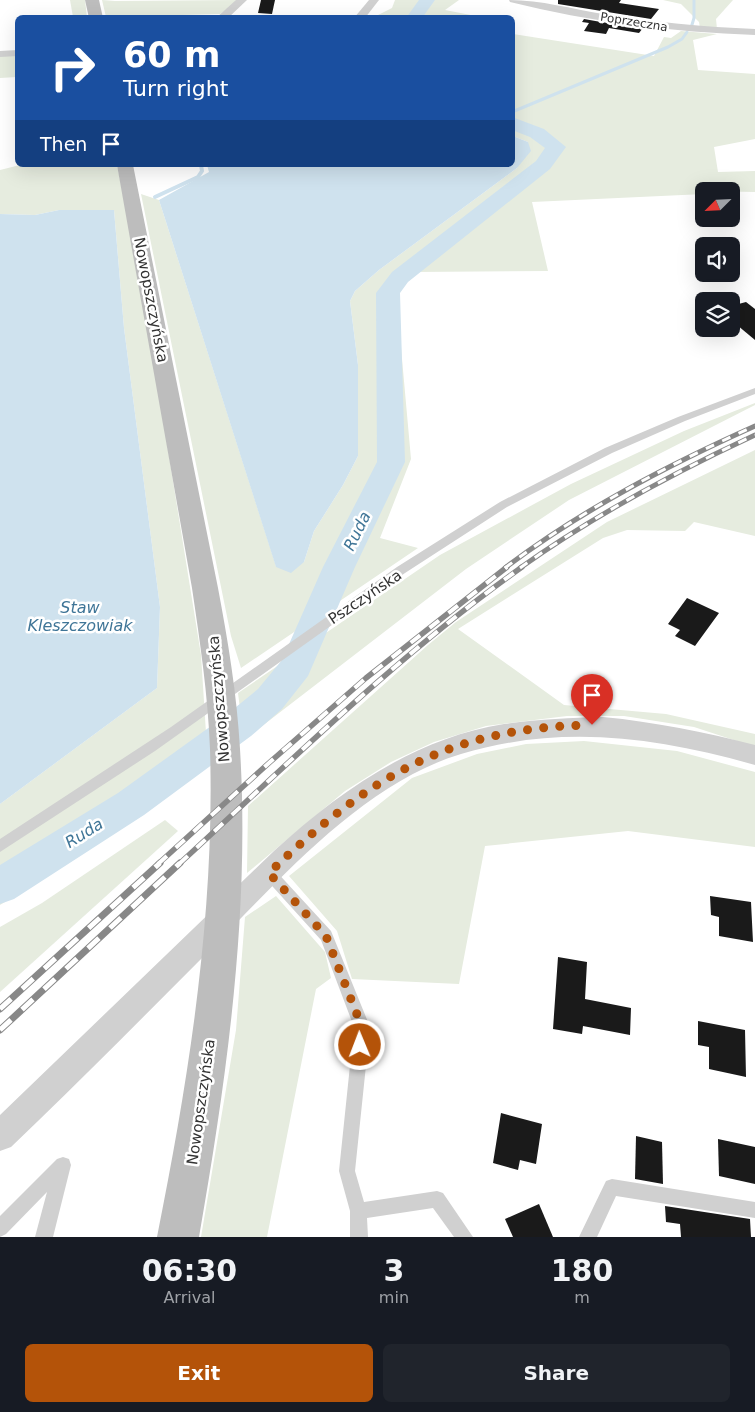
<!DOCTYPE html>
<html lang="en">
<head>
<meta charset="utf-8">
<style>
  :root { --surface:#171b24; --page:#20242c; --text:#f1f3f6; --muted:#9ea1a6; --accent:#b45309 }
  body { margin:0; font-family:"DejaVu Sans",sans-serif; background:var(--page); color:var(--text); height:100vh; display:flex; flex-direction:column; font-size:19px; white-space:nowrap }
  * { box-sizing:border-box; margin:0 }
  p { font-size:16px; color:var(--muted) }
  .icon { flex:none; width:28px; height:28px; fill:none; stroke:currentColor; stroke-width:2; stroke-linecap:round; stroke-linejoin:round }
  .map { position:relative; height:1237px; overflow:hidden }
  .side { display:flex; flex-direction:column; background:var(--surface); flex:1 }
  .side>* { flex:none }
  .guide { position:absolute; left:15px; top:15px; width:500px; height:152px; border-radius:8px; box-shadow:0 5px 20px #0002; background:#1a4fa0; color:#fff; overflow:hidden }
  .needle { width:32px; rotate:246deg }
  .controls { position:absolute; left:695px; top:182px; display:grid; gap:10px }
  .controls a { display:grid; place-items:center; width:45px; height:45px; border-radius:8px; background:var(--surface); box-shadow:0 5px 20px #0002; font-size:25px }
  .pin { position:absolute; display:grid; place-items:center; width:42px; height:42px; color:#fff; margin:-51px -21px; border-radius:50% 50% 50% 0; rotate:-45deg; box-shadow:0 0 5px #0007 }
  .pin .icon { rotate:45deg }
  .me { position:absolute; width:55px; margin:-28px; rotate:359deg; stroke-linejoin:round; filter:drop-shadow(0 0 4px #0008) }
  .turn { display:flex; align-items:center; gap:18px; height:105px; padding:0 25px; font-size:22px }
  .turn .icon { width:65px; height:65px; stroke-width:2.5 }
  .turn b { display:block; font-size:35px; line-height:42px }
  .then { display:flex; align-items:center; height:48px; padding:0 25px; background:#0003; gap:10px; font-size:19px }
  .eta { display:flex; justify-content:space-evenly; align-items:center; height:85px; text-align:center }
  .eta b { font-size:30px; font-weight:700; line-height:35px }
  .primary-button { display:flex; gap:10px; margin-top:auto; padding:10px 25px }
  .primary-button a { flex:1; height:58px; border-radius:8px; background:var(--accent); color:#fff; font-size:20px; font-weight:700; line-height:58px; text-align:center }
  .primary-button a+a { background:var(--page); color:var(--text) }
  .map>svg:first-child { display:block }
</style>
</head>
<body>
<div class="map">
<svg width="755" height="1237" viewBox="0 0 755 1237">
  <rect width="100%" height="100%" fill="#fff"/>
  <g fill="#e6ecdf">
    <polygon points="70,0 85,0 87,17 73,17"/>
    <polygon points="102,0 115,1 239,0 220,14 106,17"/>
    <polygon points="395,0 459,0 445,10 481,17 374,17 392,8"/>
    <polygon points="663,0 733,0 716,19 717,29 700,28 699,22 681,4"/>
    <polygon points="681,31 717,34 693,40 698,70 755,74 755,139 714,147 718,172 755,171 755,192 704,191 704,194 532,202 548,271 415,272 396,292 411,459 380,538 418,548 241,668 231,636 141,194 159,200 276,566 304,562 314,531 343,485 358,456 358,365 350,301 355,291 379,270 517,168 528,142 513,136 513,34 654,56 664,37 671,38"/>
    <polygon points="17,55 17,77 0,78 0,56"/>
    <path d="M20,165H117L144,301L201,655L208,764C142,815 71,862 0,905V804L157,688L160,607L124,328L114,210H59L35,215L0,214V170Z"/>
    <polygon points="755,403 755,405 569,500 466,569 244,740 238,693 440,555 571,484 684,431"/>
    <polygon points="755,450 755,536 694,522 685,531 627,530 603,538 458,629 564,705 666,714 755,734 755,747 694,727 624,716 567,716 486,726 434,742 391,762 345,791 247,873 248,806 428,645 456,622 607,522"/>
    <polygon points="584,741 677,751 755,772 755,847 628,831 485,846 459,984 352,979 337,931 289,876 412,778 477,754 526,744"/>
    <polygon points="165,820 178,831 0,992 0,927 42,903"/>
    <polygon points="276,896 325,952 331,978 316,989 267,1237 201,1237 236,1030 245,917"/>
  </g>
  <g fill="#cfe2ee">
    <polygon points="513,136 528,142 531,151 517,168 379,270 355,291 350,301 358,365 358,456 343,485 314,531 304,562 291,573 276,567 159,200 209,172 207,165 512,165"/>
    <polygon points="59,210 114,210 124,328 160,607 157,688 0,804 0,214 35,215"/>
  </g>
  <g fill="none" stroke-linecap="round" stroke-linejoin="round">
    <g stroke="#cfe2ee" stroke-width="3">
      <polyline points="691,28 694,18 694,0"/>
      <polyline points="512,112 668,47 682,39 687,32"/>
    </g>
    <polyline stroke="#cfe2ee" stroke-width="4" points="155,197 198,177 202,171 201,165"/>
    <g fill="#cfe2ee" fill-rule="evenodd">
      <polygon points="419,0 435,0 422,18 406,18"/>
      <polygon points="512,117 544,129 566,147 550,169 408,282 400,293 405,462 355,567 308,676 282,709 251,736 144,815 14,899 0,904 0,865 118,793 225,716 258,689 282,660 323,567 377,462 376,293 392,272 536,161 545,148 530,137 512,130"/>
    </g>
  </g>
  <g fill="#1a1a1a">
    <polygon points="261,0 275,0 272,14 258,13"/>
    <polygon points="558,0 621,0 619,3 659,9 651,19 558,4"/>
    <polygon points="584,19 601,22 643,28 639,33 609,28 606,34 584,31 589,23 582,22"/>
    <polygon points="746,302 755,309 755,340 731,320 731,306"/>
    <polygon points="687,598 719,613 695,646 675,636 680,630 668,624"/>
    <polygon points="710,896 751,902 753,942 719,936 719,917 711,915"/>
    <polygon points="558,957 587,962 585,999 631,1008 630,1035 583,1026 582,1034 553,1029"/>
    <polygon points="698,1021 745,1030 746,1077 709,1069 709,1047 698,1045"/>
    <polygon points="501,1113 542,1124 536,1164 520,1160 518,1170 493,1163"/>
    <polygon points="636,1136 662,1142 663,1184 635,1179"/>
    <polygon points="718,1139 755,1147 755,1184 719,1176"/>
    <polygon points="539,1204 553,1237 513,1237 505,1219"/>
    <polygon points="665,1206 750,1219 751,1237 681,1237 680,1224 666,1222"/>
  </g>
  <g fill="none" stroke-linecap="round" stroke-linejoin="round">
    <g fill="#d0d0d0" fill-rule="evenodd">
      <polygon points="755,388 755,394 685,421 612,453 507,507 405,573 155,751 0,852 0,839 171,727 397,567 500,502 605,448 678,417"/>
      <polygon points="269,867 274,869 331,931 370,1027 355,1171 364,1202 437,1191 443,1193 473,1237 454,1237 433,1208 367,1218 368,1237 350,1237 350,1211 339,1171 354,1027 321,940 264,877 262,873 264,869"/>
      <polygon points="63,1157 69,1159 71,1165 53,1237 35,1237 47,1192 6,1234 0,1237 0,1216 57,1159"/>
      <polygon points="612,1179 755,1202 755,1218 616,1196 597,1237 579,1237 606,1181"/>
    </g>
    <g fill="#d0d0d0" fill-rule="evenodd">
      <polygon points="236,0 247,0 228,18 216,18"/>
      <polygon points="369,0 379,0 365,18 354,18"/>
      <path d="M509,0C541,0 572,9 603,14C653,22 704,27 755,29V35C673,32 590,22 510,2Z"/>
      <polygon points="18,50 18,56 0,57 0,51"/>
      <path d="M603,717C655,722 704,732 755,745V765C655,737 562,724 461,754C364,783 282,877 213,947C155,1005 97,1064 38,1121L11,1147L0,1151V1115L275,850C340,791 415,738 504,724C537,719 570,718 603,717Z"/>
    </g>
    <g fill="#bdbdbd" fill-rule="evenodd">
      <polygon points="85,0 99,0 103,18 89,18"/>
      <path d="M117,165H133L218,588C228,641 237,695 240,749C250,913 227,1076 199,1237H157C189,1077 215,914 210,749C208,695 200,642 192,588Z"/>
    </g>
    <defs>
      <g id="rail-far2">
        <path d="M505,568C581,510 668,465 755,426"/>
        <path d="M520,568C593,516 673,473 755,435"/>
      </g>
      <g id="rail-far1">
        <polyline points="158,864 270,762 366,678 507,567"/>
        <path d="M179,864C290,762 398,655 522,567"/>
      </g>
      <g id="rail">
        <polyline points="0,1009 160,863"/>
        <polyline points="0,1030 180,863"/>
      </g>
    </defs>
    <use href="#rail-far2" stroke="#888" stroke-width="5"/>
    <use href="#rail-far1" stroke="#888" stroke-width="5.5"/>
    <use href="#rail" stroke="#888" stroke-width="7"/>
    <use href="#rail-far2" stroke="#fff" stroke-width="3" stroke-dasharray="9" stroke-linecap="butt"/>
    <use href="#rail-far1" stroke="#fff" stroke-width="4" stroke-dasharray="12" stroke-linecap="butt"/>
    <use href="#rail" stroke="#fff" stroke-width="5" stroke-dasharray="15" stroke-linecap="butt"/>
  </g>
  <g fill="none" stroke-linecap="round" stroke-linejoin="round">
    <path stroke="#b45309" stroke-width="9" stroke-dasharray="0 16.2" d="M360,1045L362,1027L326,936L269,873C369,777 450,727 592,725"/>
  </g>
  <g text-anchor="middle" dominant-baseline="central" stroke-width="5" stroke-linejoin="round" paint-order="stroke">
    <g font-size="12" fill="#333" stroke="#fff">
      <text transform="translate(634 22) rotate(9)">Poprzeczna</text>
    </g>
    <g font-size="15" fill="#333" stroke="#fff">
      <text transform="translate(151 300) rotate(79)">Nowopszczyńska</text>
      <text transform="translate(365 597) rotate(-34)">Pszczyńska</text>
      <text transform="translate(219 699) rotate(-95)">Nowopszczyńska</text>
      <text transform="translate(201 1102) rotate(-82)">Nowopszczyńska</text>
    </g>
    <g font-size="16" font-style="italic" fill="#3f7597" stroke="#fff">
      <text transform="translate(357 531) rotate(-64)">Ruda</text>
      <text x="80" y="607">Staw<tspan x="80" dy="18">Kleszczowiak</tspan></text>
      <text transform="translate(84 833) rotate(-32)">Ruda</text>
    </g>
  </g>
</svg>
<div class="controls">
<a><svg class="needle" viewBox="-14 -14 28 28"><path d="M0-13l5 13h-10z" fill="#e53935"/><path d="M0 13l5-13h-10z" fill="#9ea1a6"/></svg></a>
<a><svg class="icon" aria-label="sound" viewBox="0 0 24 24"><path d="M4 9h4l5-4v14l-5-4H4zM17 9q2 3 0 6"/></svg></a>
<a><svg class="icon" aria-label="layers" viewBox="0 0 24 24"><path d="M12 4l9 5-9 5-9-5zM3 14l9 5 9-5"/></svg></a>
</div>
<div class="pin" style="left:592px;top:725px;background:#d93025"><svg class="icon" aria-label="arrive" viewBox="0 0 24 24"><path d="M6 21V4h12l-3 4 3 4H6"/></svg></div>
<svg class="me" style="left:360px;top:1045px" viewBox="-20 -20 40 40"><circle r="17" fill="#b45309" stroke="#fff" stroke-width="3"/><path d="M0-11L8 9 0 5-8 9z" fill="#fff"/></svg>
<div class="guide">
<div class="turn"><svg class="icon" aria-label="right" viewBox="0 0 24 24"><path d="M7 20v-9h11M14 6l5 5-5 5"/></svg><div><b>60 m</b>Turn right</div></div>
<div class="then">Then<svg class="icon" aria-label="arrive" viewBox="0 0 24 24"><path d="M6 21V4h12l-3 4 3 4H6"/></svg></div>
</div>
</div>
<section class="side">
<div class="eta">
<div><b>06:30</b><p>Arrival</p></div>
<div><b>3</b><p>min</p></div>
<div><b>180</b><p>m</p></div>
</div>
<div class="primary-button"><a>Exit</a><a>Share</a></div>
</section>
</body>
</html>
